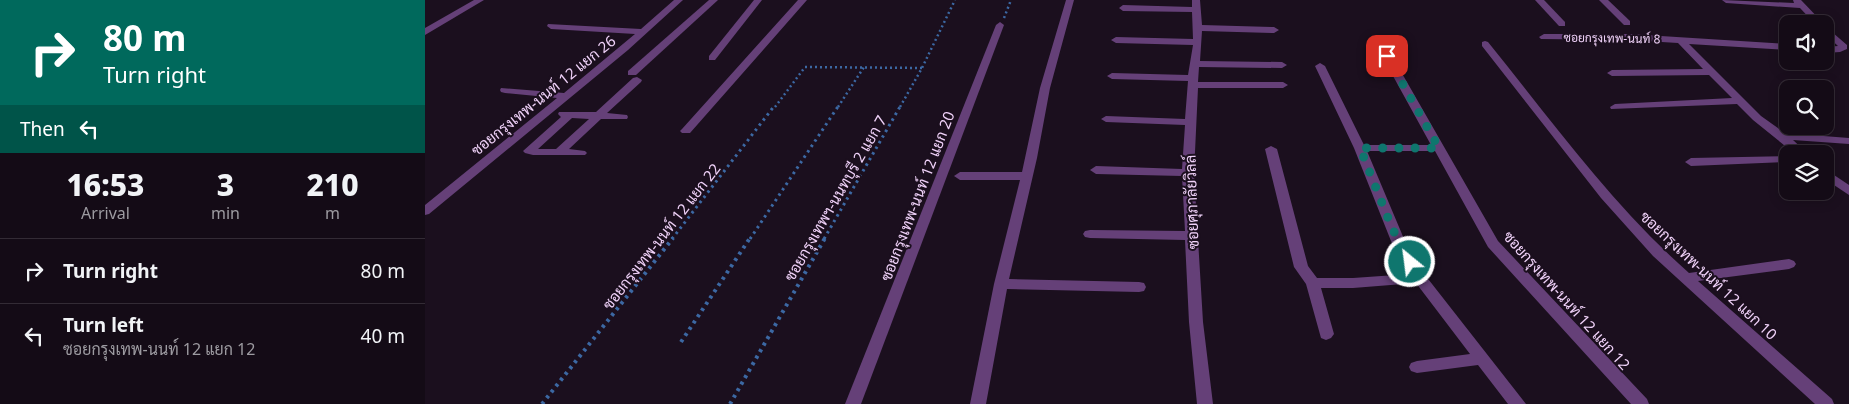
<!DOCTYPE html>
<html lang="en">
<head>
<meta charset="utf-8">
<style>
  :root { --surface:#140b16; --page:#211923; --text:#f1f3f6; --muted:#9d9ba1; --line:#332b35 }
  body { margin:0; font-family:"Noto Sans",Sarabun,sans-serif; background:var(--page); color:var(--text); height:100vh; display:flex; flex-direction:column; font-size:19px; white-space:nowrap }
  * { box-sizing:border-box; margin:0 }
  p { font-size:16px; color:var(--muted) }
  .icon { flex:none; width:28px; height:28px; fill:none; stroke:currentColor; stroke-width:2; stroke-linecap:round; stroke-linejoin:round }
  .map { position:relative; flex:1; overflow:hidden }
  .drawer { display:flex; flex-direction:column; background:var(--surface); width:425px }
  .drawer>* { flex:none }
  .hud { background:#00695c; color:#fff; overflow:hidden }
  .buttons { position:absolute; left:1354px; top:15px; display:grid; gap:10px }
  .buttons a { display:grid; place-items:center; width:55px; height:55px; border-radius:10px; background:var(--surface); box-shadow:0 2px 12px #0003,0 0 0 1px var(--line); font-size:25px }
  .pin { position:absolute; display:grid; place-items:center; width:42px; height:42px; color:#fff; margin:-21px; border-radius:10px; box-shadow:0 2px 8px #0006 }
  .me { position:absolute; width:55px; margin:-28px; rotate:331deg; stroke-linejoin:round; filter:drop-shadow(0 0 4px #0008) }
  .turn { display:flex; align-items:center; gap:18px; height:105px; padding:0 20px; font-size:22px }
  .turn .icon { width:65px; height:65px; stroke-width:2.5 }
  .turn b { display:block; font-size:35px; line-height:42px }
  .then { display:flex; align-items:center; height:48px; padding:0 20px; background:#0003; gap:10px; font-size:19px }
  .eta { display:flex; justify-content:space-evenly; align-items:center; height:85px; text-align:center }
  .eta b { font-size:30px; font-weight:800; line-height:35px }
  ul { padding:0; list-style:none }
  li { display:flex; align-items:center; gap:15px; height:65px; padding:0 20px; border-top:1px solid var(--line) }
  li div { flex:1 }
  li b { display:block; font-size:19px }
  li em { font-style:normal }
  main { display:flex; flex:1; min-height:0 }
  .map>svg:first-child { display:block }
</style>
</head>
<body>
<main>
<section class="drawer">
<div class="hud">
<div class="turn"><svg class="icon" aria-label="right" viewBox="0 0 24 24"><path d="M7 20v-9h11M14 6l5 5-5 5"/></svg><div><b>80 m</b>Turn right</div></div>
<div class="then">Then<svg class="icon" aria-label="left" viewBox="0 0 24 24"><path d="M17 20v-9H6M10 6l-5 5 5 5"/></svg></div>
</div>
<div class="eta">
<div><b>16:53</b><p>Arrival</p></div>
<div><b>3</b><p>min</p></div>
<div><b>210</b><p>m</p></div>
</div>
<ul>
<li><svg class="icon" aria-label="right" viewBox="0 0 24 24"><path d="M7 20v-9h11M14 6l5 5-5 5"/></svg><div><b>Turn right</b></div><em>80 m</em></li>
<li><svg class="icon" aria-label="left" viewBox="0 0 24 24"><path d="M17 20v-9H6M10 6l-5 5 5 5"/></svg><div><b>Turn left</b><p>ซอยกรุงเทพ-นนท์ 12 แยก 12</p></div><em>40 m</em></li>
</ul>
</section>
<div class="map">
<svg width="1424" height="404" viewBox="0 0 1424 404">
  <rect width="100%" height="100%" fill="#1b0f1e"/>
  <g fill="none" stroke-linecap="round" stroke-linejoin="round">
    <g stroke="#3c68a3" stroke-width="2.5" stroke-dasharray="2 3" stroke-linecap="butt">
      <polyline points="579,18 586,0"/>
      <polyline points="350,107 380,67 497,68"/>
      <polyline points="413,107 439,67"/>
      <polyline points="475,107 497,68 530,0"/>
    </g>
    <g stroke="#3c68a3" stroke-width="3" stroke-dasharray="2.5 4" stroke-linecap="butt">
      <polyline points="247,239 350,105"/>
      <polyline points="325,239 414,105"/>
      <polyline points="399,239 476,105"/>
    </g>
    <g stroke="#3c68a3" stroke-width="4" stroke-dasharray="3 4.5" stroke-linecap="butt">
      <polyline points="256,342 325,238"/>
      <polyline points="117,404 248,238"/>
      <polyline points="305,404 400,238"/>
    </g>
    <g fill="#654078" fill-rule="evenodd">
      <polygon points="49,0 59,0 0,35 0,28"/>
      <polygon points="249,0 258,0 203,50 4,214 0,215 0,205 132,98 80,93 76,92 75,90 76,88 139,93 210,34 126,29 122,26 123,24 216,29"/>
      <polygon points="284,0 293,0 211,75 203,75 203,71"/>
      <polygon points="329,0 337,0 290,60 284,60 284,56"/>
      <polygon points="373,0 382,0 265,133 257,133 255,131 257,129"/>
      <polygon points="641,0 649,0 625,88 612,158 584,279 714,282 719,283 721,287 719,291 714,292 582,289 561,404 545,404 569,284 595,180 535,180 529,176 535,172 597,172 615,88"/>
      <polygon points="767,0 775,0 777,25 849,27 854,30 849,33 777,31 775,61 857,62 862,65 857,68 774,67 773,82 858,82 863,85 858,88 773,88 769,173 778,322 788,404 772,404 764,322 760,240 665,238 660,237 658,234 660,231 665,230 760,231 757,176 671,174 665,170 671,166 757,169 760,125 681,122 676,119 681,116 760,119 763,81 687,79 682,76 687,73 763,75 768,45 691,43 686,40 691,37 768,39 767,12 698,11 694,8 698,5 767,7"/>
      <polygon points="1110,0 1119,0 1140,22 1140,26 1134,26"/>
      <polygon points="1174,0 1183,0 1205,21 1205,25 1199,25"/>
      <polygon points="1297,0 1369,3 1368,0 1376,0 1399,24 1390,24 1375,8 1301,3"/>
      <polygon points="575,22 579,25 436,404 420,404 571,25"/>
      <polygon points="1400,26 1422,45 1422,49 1415,52 1400,53 1400,47 1413,46 1400,34"/>
      <polygon points="1119,34 1204,34 1362,44 1362,50 1264,44 1336,116 1360,133 1424,138 1424,144 1368,140 1383,154 1370,154 1328,120 1312,104 1186,109 1185,107 1190,104 1307,98 1284,75 1187,76 1182,73 1187,70 1278,69 1253,43 1204,40 1116,39 1114,37"/>
      <path d="M1060,41L1063,42C1127,121 1187,205 1264,273L1364,259L1369,261L1371,264L1369,267L1364,269L1273,281L1407,399L1409,404H1390L1228,256L1176,198L1057,46V42Z"/>
      <polygon points="962,53 967,56 1073,241 1222,399 1224,404 1206,404 1063,247 1010,151 942,151 982,246 1000,275 1101,404 1083,404 1053,365 992,373 986,371 984,367 986,363 992,361 1045,354 991,283 928,288 896,288 909,334 906,338 901,340 896,338 881,284 869,267 840,149 846,146 852,149 883,266 892,278 928,278 985,274 968,246 929,148 890,66 895,63 900,66 939,145 1006,145 957,56"/>
      <path d="M212,77L217,80L216,82L182,113L202,115L203,117L202,119H176L144,149L160,151L162,153L160,155H108L100,153L98,151L136,117L133,114L134,112H171L208,78ZM147,118L164,119L131,149H113Z"/>
      <polygon points="1362,156 1362,162 1266,166 1260,162 1266,158"/>
      <polygon points="1400,169 1424,185 1424,195 1400,179"/>
    </g>
  </g>
  <g fill="none" stroke-linecap="round" stroke-linejoin="round">
    <polyline stroke="#0f766e" stroke-width="9" stroke-dasharray="0 16.2" points="962,56 1014,148 935,148 967,228 985,262"/>
  </g>
  <g text-anchor="middle" dominant-baseline="central" stroke-width="4" stroke-linejoin="round" paint-order="stroke">
    <g font-size="12" fill="#f0d2f9" stroke="#1b0f1e">
      <text transform="translate(1187 38) rotate(1)">ซอยกรุงเทพ-นนท์ 8</text>
    </g>
    <g font-size="15" fill="#f0d2f9" stroke="#1b0f1e">
      <text transform="translate(118 95) rotate(-39)">ซอยกรุงเทพ-นนท์ 12 แยก 26</text>
      <text transform="translate(492 196) rotate(-69)">ซอยกรุงเทพ-นนท์ 12 แยก 20</text>
      <text transform="translate(410 198) rotate(-60)">ซอยกรุงเทพฯ-นนทบุรี 2 แยก 7</text>
      <text transform="translate(766 202) rotate(-92)">ซอยศุภาลัยวิลล์</text>
      <text transform="translate(236 236) rotate(-52)">ซอยกรุงเทพ-นนท์ 12 แยก 22</text>
      <text transform="translate(1284 275) rotate(43)">ซอยกรุงเทพ-นนท์ 12 แยก 10</text>
      <text transform="translate(1142 300) rotate(48)">ซอยกรุงเทพ-นนท์ 12 แยก 12</text>
    </g>
  </g>
</svg>
<div class="buttons">
<a><svg class="icon" aria-label="sound" viewBox="0 0 24 24"><path d="M4 9h4l5-4v14l-5-4H4zM17 9q2 3 0 6"/></svg></a>
<a><svg class="icon" aria-label="search" viewBox="0 0 24 24"><circle cx="10" cy="10" r="6"/><path d="M15 15l6 6"/></svg></a>
<a><svg class="icon" aria-label="layers" viewBox="0 0 24 24"><path d="M12 4l9 5-9 5-9-5zM3 14l9 5 9-5"/></svg></a>
</div>
<div class="pin" style="left:962px;top:56px;background:#d93025"><svg class="icon" aria-label="arrive" viewBox="0 0 24 24"><path d="M6 21V4h12l-3 4 3 4H6"/></svg></div>
<svg class="me" style="left:985px;top:262px" viewBox="-20 -20 40 40"><circle r="17" fill="#0f766e" stroke="#fff" stroke-width="3"/><path d="M0-11L8 9 0 5-8 9z" fill="#fff"/></svg>
</div>
</main>
</body>
</html>
